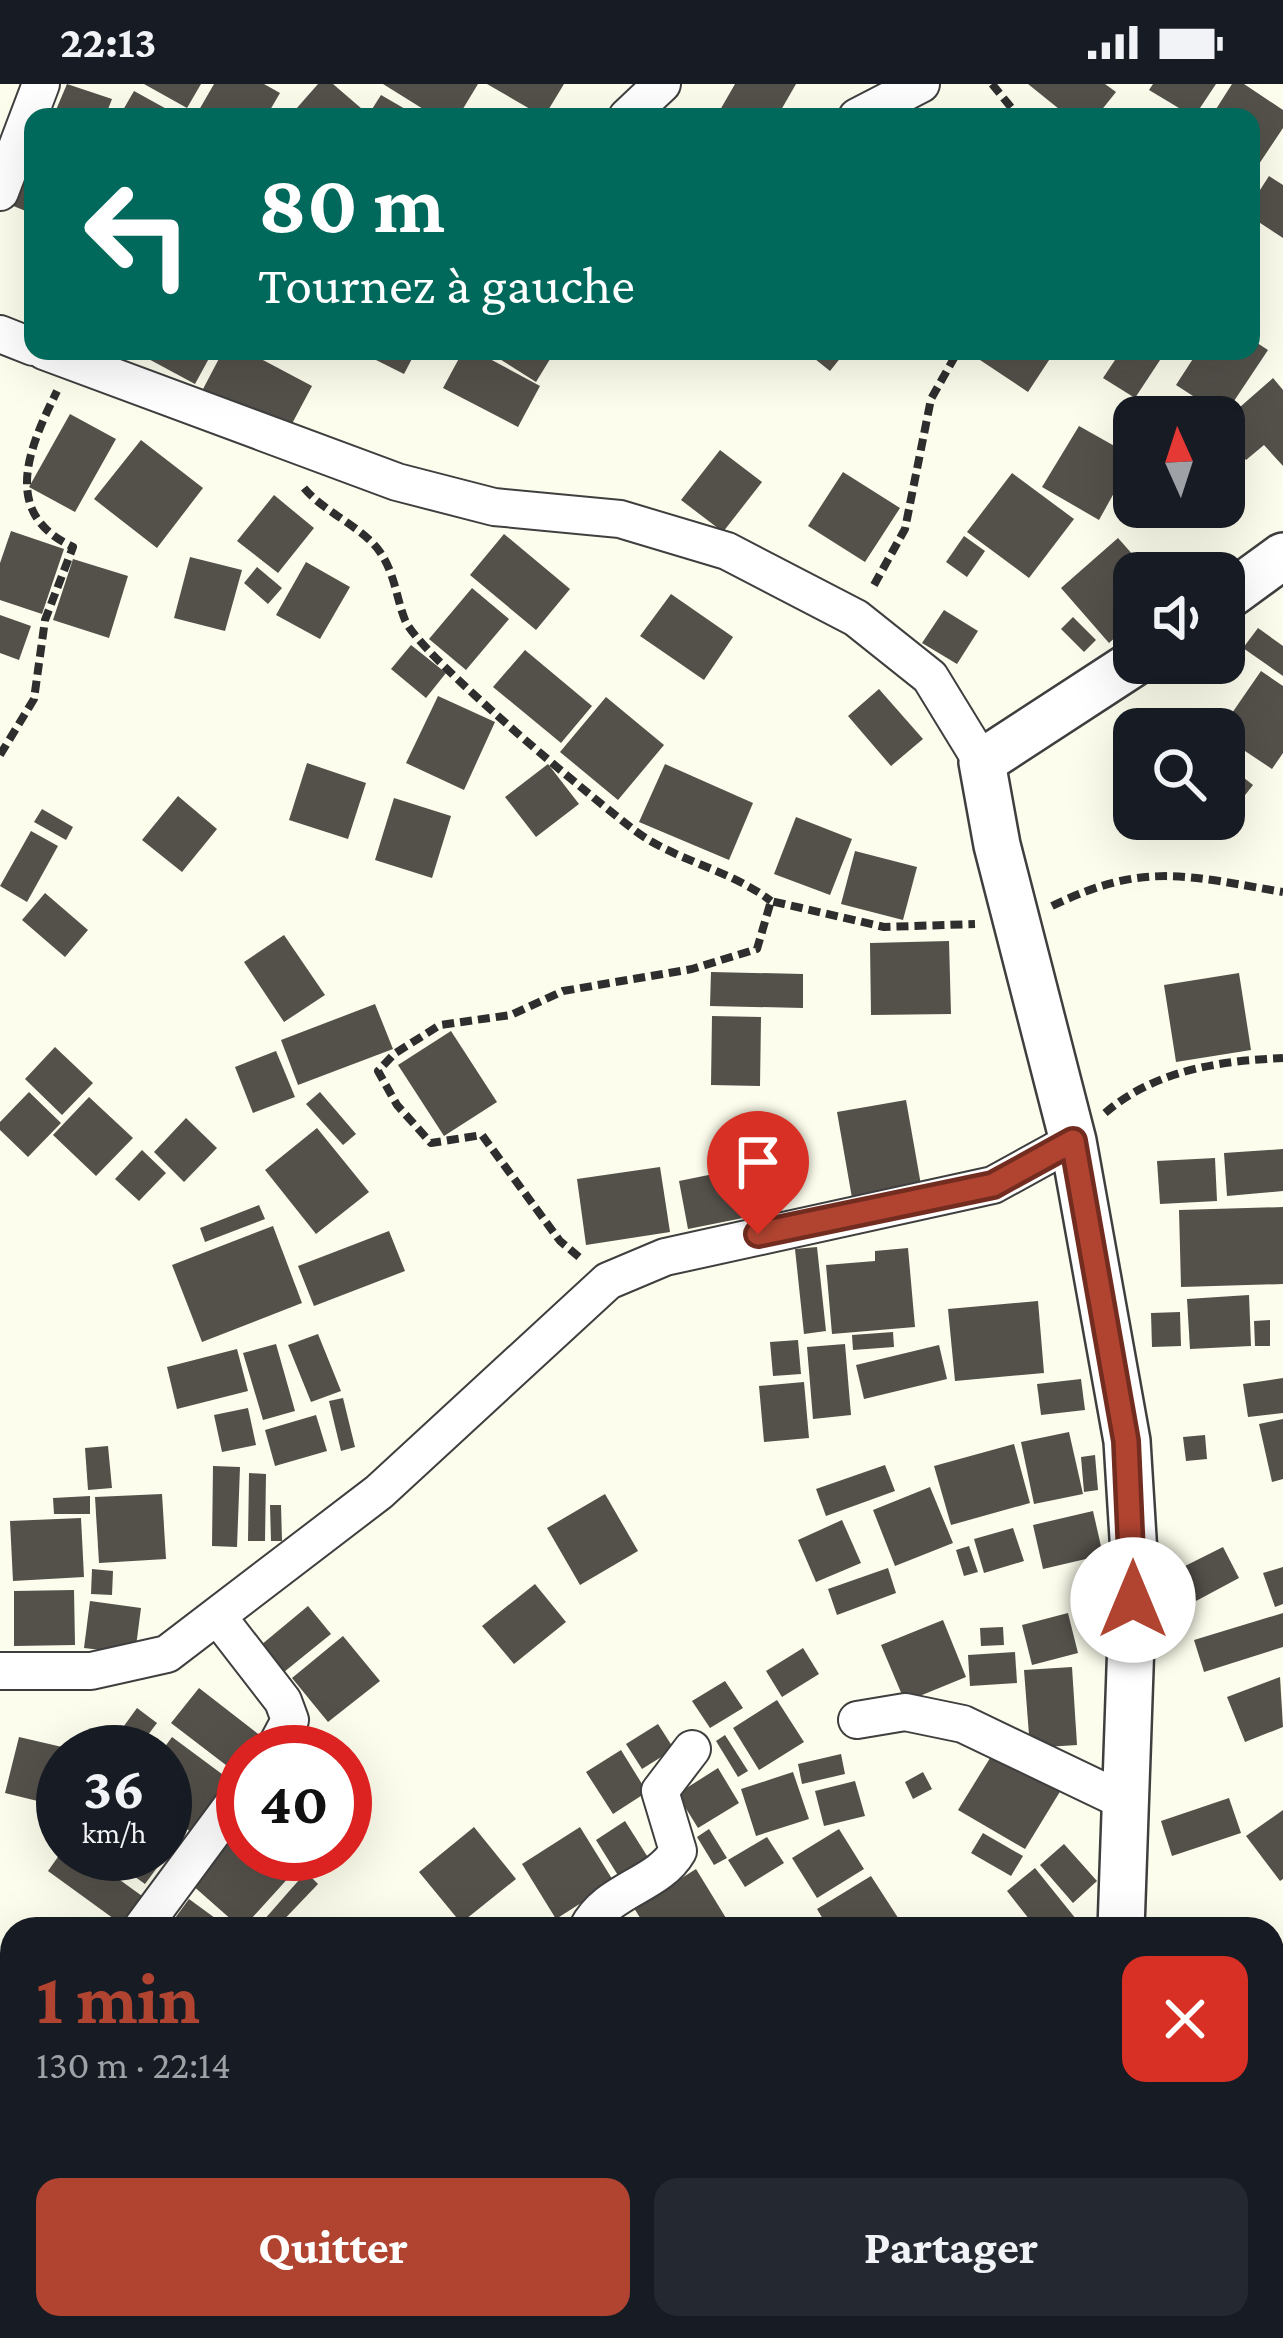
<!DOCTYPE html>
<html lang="fr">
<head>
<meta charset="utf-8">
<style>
  :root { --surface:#171b24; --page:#242831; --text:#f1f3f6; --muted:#9ea1a6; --accent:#b04431 }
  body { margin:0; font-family:"Crimson Pro",serif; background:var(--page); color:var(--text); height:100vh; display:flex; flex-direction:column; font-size:45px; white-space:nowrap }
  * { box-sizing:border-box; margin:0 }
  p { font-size:39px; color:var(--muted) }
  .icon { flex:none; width:66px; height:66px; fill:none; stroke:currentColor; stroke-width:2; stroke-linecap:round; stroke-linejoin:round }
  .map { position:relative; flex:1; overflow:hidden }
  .drawer { position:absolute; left:0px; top:1833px; width:1284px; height:423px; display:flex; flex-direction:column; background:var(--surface); border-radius:36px 36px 0 0; box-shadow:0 12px 48px #0002 }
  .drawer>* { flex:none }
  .top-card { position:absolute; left:24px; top:24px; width:1236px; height:252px; border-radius:24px; box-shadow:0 12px 48px #0002; background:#00695c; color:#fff; overflow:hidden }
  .needle { width:78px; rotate:357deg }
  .controls { position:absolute; left:1113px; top:312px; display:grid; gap:24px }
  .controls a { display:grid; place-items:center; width:132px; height:132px; border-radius:24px; background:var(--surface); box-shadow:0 12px 48px #0002; font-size:60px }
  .speed { position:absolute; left:36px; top:1641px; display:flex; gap:24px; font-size:60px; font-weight:700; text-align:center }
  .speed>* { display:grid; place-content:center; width:156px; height:156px; border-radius:50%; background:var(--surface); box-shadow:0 12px 48px #0002; line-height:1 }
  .speed small { font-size:30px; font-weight:400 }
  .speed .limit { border:18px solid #d22; background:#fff; color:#111 }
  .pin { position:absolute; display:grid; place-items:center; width:102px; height:102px; color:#fff; margin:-123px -51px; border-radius:50% 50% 50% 0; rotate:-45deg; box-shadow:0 0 12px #0007 }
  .pin .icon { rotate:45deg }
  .me { position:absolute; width:132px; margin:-66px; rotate:0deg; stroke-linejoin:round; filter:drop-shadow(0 0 9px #0008) }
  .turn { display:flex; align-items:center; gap:42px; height:252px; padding:0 36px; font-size:54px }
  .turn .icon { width:156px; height:156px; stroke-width:2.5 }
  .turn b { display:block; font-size:84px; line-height:102px }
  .round { display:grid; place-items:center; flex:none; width:126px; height:126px; border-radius:24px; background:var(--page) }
  .headline { display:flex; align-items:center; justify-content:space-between; height:204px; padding:0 36px }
  h1 { font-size:72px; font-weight:700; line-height:90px; color:var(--accent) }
  .button { display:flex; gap:24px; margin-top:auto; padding:24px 36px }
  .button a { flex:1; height:138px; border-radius:24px; background:var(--accent); color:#fff; font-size:48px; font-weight:700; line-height:138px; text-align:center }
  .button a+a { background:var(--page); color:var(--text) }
  .status { display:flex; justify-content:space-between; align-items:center; height:84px; padding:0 60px; background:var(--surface); direction:ltr }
  .status svg { height:33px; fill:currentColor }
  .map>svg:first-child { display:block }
</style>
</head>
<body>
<div class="status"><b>22:13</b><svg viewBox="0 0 49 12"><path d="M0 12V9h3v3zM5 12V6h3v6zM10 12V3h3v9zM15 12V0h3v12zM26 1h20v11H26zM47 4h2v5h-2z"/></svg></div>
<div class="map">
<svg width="1283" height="2254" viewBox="0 0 1283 2254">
  <rect width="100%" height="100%" fill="#fdfded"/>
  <g fill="#54504a">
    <polygon points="67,0 112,15 105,33 53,33"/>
    <polygon points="144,0 201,0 187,24"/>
    <polygon points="214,0 264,0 280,9 266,33 195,33"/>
    <polygon points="318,0 333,0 362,25 355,33 289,33"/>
    <polygon points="383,0 478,0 458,33 436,33"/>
    <polygon points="487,0 564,0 544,33"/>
    <polygon points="735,0 796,0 777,33 716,33"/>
    <polygon points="1028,0 1105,0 1116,8 1096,33 1069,33"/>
    <polygon points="1153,0 1216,0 1194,33 1149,6"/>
    <polygon points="1232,0 1244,0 1283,26 1283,44 1259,80 1251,75 1251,33 1211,33"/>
    <polygon points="134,7 181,33 119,33"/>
    <polygon points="381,11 419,33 367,33"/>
    <polygon points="33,67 33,130 11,121"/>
    <polygon points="1269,92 1283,101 1283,154 1251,133 1251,120"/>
    <polygon points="1251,255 1268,266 1224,332 1176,301 1198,267 1251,267"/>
    <polygon points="146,267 213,267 195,300 143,272"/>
    <polygon points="223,267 246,267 312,302 286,351 202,307"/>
    <polygon points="368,267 416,267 404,290 366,271"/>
    <polygon points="463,267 475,267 540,302 518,343 443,304"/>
    <polygon points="487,267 555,267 536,298"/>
    <polygon points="805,267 846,267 830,287"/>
    <polygon points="986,267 1055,267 1028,308 980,276"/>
    <polygon points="1121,267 1166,267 1135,314 1103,294"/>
    <polygon points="1273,294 1283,306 1283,382 1264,361 1246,376 1224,352 1224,337"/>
    <polygon points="70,330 116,355 75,428 29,403"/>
    <polygon points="1079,342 1134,373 1099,436 1042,403"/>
    <polygon points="141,356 203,404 157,464 94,415"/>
    <polygon points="720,366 762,398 723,448 681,416"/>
    <polygon points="843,388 900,424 865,478 808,442"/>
    <polygon points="1012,389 1074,435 1029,494 967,448"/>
    <polygon points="274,411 314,444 278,489 237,457"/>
    <polygon points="11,447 64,465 42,530 0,516 0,479"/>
    <polygon points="504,450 570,505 536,546 470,491"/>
    <polygon points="964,452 985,467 967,493 946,478"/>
    <polygon points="1118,454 1149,489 1134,489 1134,537 1109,559 1061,504"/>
    <polygon points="190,473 242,486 225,547 174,534"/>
    <polygon points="73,475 128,492 109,554 53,536"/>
    <polygon points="306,478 350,503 320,555 276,531"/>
    <polygon points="257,483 282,504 268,520 244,499"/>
    <polygon points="472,504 509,535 466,586 429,555"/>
    <polygon points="671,510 733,553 704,596 640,552"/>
    <polygon points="944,526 978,547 957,580 922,559"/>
    <polygon points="0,531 31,542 19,576 0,569"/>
    <polygon points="1073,533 1096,556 1084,568 1061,545"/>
    <polygon points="1258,544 1283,562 1283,592 1243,564"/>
    <polygon points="411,561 446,589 426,614 391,585"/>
    <polygon points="525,566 592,622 561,659 493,603"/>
    <polygon points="1261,587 1283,602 1283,669 1272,685 1224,653 1221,645"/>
    <polygon points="879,605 923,655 891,682 848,632"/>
    <polygon points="438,612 495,638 464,706 406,679"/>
    <polygon points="606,613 664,661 618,716 560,668"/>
    <polygon points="307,679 366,699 348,755 289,736"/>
    <polygon points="548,680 579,720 536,753 505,713"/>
    <polygon points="665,680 753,719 729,776 639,738"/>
    <polygon points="1239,690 1253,701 1238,720 1224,708"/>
    <polygon points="178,712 217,745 182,788 142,756"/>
    <polygon points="394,714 451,732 432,794 375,776"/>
    <polygon points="42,725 73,743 66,756 34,738"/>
    <polygon points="796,733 852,755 830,811 774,790"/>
    <polygon points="31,747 58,762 27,818 0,802"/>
    <polygon points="855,767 917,783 903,836 841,820"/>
    <polygon points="45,809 88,846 65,873 22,836"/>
    <polygon points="284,851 325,911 284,938 244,878"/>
    <polygon points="949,857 951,930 871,931 870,859"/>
    <polygon points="711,888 803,890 803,924 710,922"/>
    <polygon points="1239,889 1251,966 1176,978 1164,901"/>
    <polygon points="375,920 393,965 298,1001 281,956"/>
    <polygon points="712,932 761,933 760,1002 711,1001"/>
    <polygon points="451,947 497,1018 444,1052 398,981"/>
    <polygon points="55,963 93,999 62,1031 25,995"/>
    <polygon points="276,967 295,1013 253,1029 235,983"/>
    <polygon points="29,1008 61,1039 28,1073 0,1046 0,1038"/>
    <polygon points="320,1008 356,1050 343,1061 306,1020"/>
    <polygon points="89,1013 133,1054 96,1092 53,1051"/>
    <polygon points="906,1016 921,1101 852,1114 837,1028"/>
    <polygon points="186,1034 217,1064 184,1098 154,1068"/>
    <polygon points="317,1044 369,1108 316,1150 265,1086"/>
    <polygon points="1283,1065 1283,1107 1227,1112 1224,1069"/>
    <polygon points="142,1066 166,1089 139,1117 115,1095"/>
    <polygon points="1215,1074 1217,1117 1160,1120 1157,1077"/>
    <polygon points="660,1083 670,1148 586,1161 577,1095"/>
    <polygon points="743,1084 753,1132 688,1145 679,1097"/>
    <polygon points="259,1121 265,1135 205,1158 200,1144"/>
    <polygon points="1283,1123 1283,1200 1181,1203 1179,1126"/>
    <polygon points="273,1142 302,1219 202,1258 172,1181"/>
    <polygon points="389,1147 405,1187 314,1222 298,1182"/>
    <polygon points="817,1163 826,1247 804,1250 795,1165"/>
    <polygon points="908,1164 915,1243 832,1250 826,1181 875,1177 875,1167"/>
    <polygon points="1249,1211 1251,1262 1190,1265 1187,1215"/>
    <polygon points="1038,1217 1044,1289 955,1297 948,1225"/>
    <polygon points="1180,1228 1181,1262 1152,1263 1151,1229"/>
    <polygon points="1270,1236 1270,1262 1255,1262 1254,1237"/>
    <polygon points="893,1248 894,1263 853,1266 852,1251"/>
    <polygon points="318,1250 341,1307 311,1318 288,1261"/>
    <polygon points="798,1256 801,1290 773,1292 770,1258"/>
    <polygon points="276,1260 295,1327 263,1336 243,1269"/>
    <polygon points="845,1260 851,1331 813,1335 807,1263"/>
    <polygon points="939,1261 947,1295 864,1315 856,1281"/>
    <polygon points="237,1265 248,1307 177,1325 167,1283"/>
    <polygon points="1283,1294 1283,1329 1248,1333 1243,1300"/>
    <polygon points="1081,1295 1085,1326 1041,1331 1037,1300"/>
    <polygon points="804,1298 809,1354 764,1358 759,1302"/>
    <polygon points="343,1314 355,1363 341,1367 329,1317"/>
    <polygon points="248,1324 256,1361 222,1368 214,1331"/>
    <polygon points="316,1331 327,1367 275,1382 265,1346"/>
    <polygon points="1283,1335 1283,1395 1272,1398 1259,1340"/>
    <polygon points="1069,1348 1083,1410 1034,1420 1021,1358"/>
    <polygon points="1205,1351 1207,1375 1186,1377 1183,1353"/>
    <polygon points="1014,1360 1030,1419 951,1441 934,1382"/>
    <polygon points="108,1362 112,1404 88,1406 85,1364"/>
    <polygon points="1095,1371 1098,1406 1084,1408 1081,1373"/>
    <polygon points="885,1381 895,1407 826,1432 816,1405"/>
    <polygon points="213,1382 240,1383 237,1463 212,1462"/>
    <polygon points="249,1389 266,1390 265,1457 248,1457"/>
    <polygon points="930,1403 953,1459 895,1482 873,1426"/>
    <polygon points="162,1410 166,1475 99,1479 95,1413"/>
    <polygon points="605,1410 638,1467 580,1501 547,1444"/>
    <polygon points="90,1412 90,1430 54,1430 53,1414"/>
    <polygon points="270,1421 281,1421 282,1457 271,1457"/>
    <polygon points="1093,1427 1103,1471 1043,1485 1033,1441"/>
    <polygon points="81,1434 84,1493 13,1497 10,1437"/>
    <polygon points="842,1436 861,1479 816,1498 798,1456"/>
    <polygon points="1013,1444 1024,1477 984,1489 974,1455"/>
    <polygon points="969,1462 978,1488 964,1492 956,1466"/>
    <polygon points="1223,1463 1239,1494 1196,1517 1179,1485"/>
    <polygon points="1283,1483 1283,1520 1275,1523 1263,1489"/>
    <polygon points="888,1484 896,1509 837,1531 828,1505"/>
    <polygon points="92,1485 113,1487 112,1511 91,1510"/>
    <polygon points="535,1500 566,1538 514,1580 482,1542"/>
    <polygon points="74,1506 75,1561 14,1562 14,1507"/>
    <polygon points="90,1517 141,1524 135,1570 84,1564"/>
    <polygon points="308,1522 331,1550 284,1588 261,1561"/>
    <polygon points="1068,1529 1078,1569 1032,1581 1022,1541"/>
    <polygon points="1283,1529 1283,1563 1204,1588 1194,1556"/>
    <polygon points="943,1536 966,1593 905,1618 881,1561"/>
    <polygon points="1003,1543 1004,1561 981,1562 980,1544"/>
    <polygon points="343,1552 380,1597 328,1638 292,1594"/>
    <polygon points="803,1564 819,1590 782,1613 766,1587"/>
    <polygon points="1015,1568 1017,1599 970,1602 968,1571"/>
    <polygon points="1072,1583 1077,1661 1030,1664 1024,1586"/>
    <polygon points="1280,1593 1283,1643 1245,1658 1227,1613"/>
    <polygon points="725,1597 743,1624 710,1644 692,1617"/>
    <polygon points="199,1604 262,1653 251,1668 243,1668 235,1688 171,1639"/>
    <polygon points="777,1616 804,1658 759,1686 733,1644"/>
    <polygon points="137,1624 157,1639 135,1668 105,1668"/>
    <polygon points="658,1640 674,1665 642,1685 626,1660"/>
    <polygon points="725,1651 748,1687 738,1693 716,1657"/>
    <polygon points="19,1653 75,1666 63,1668 62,1723 5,1709"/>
    <polygon points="172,1653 230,1696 191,1748 165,1730 161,1668"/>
    <polygon points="621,1666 647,1708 613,1730 586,1688"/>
    <polygon points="995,1666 1061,1706 1025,1765 958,1726"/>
    <polygon points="841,1670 845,1690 802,1700 798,1680"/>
    <polygon points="718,1684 739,1719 698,1744 677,1710"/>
    <polygon points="793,1688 809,1735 756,1752 741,1705"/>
    <polygon points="923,1688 932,1705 913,1715 905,1698"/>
    <polygon points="855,1697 865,1732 824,1742 815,1707"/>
    <polygon points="1229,1714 1241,1749 1172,1772 1161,1737"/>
    <polygon points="1283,1726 1283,1795 1280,1797 1246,1752"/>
    <polygon points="625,1737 649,1775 619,1793 596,1756"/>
    <polygon points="243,1741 243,1770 290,1770 301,1780 242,1845 191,1800"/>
    <polygon points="474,1743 516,1795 461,1839 419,1788"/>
    <polygon points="580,1743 614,1798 556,1835 522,1780"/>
    <polygon points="165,1744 179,1754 145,1800 103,1770 165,1770"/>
    <polygon points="709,1745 727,1774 714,1781 697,1753"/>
    <polygon points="839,1745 864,1785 817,1814 792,1774"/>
    <polygon points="983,1749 1023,1772 1011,1792 971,1769"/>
    <polygon points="767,1753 784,1779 745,1803 728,1776"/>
    <polygon points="1064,1760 1097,1797 1073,1819 1040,1781"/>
    <polygon points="60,1770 84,1770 142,1812 121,1840 48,1787"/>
    <polygon points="1035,1784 1080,1840 1074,1845 1037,1845 1007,1807"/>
    <polygon points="696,1785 729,1839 719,1845 647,1845 634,1824"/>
    <polygon points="306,1788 318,1800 275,1845 256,1845"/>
    <polygon points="871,1792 904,1843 829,1845 817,1825"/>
    <polygon points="189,1815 230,1845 167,1845"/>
    <polygon points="1283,2119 1283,2169 1279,2172 1272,2162 1272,2126"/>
    <polygon points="234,2244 285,2244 291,2254 241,2254"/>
    <polygon points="1158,2244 1224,2244 1232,2254 1166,2254"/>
  </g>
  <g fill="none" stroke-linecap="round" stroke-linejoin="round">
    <defs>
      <g id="minor">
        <polyline points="627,33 662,0"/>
        <polyline points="857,33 921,0"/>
        <polyline points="0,108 41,0"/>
        <polyline points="0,250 33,263"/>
        <polyline points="44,267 397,398 494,423 620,435 727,467 856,534 930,593 982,678"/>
        <polyline points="218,1533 283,1617 290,1636 273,1668"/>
        <polyline points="0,1587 91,1587 167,1570 379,1408 608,1197 665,1173 993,1101 1073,1057"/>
        <polyline points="857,1636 905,1628 963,1640 1128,1719"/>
        <polyline points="141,1845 243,1707"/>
        <path d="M587,1845C607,1805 658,1802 678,1767L660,1707L692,1665"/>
        <polyline points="2,2254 12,2225"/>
        <polyline points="51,2254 74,2244"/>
      </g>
      <g id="tertiary">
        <polyline points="1224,515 1283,472"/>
        <polyline points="1121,1845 1134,1470 1127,1357 1073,1057 997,761 982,678 1134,579"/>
        <polyline points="1063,2254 1065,2244"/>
      </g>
    </defs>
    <use href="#minor" stroke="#3f3f3f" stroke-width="40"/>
    <use href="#tertiary" stroke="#3f3f3f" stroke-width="50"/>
    <g stroke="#2e2e2e" stroke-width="8" stroke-dasharray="12 6" stroke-linecap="butt">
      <polyline points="992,0 1019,33"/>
      <path d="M304,404C325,429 363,443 380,468C395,490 396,513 405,536C419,571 595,716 634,746C675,777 729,785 771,817"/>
      <polyline points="874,501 905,445 931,315 958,267"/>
      <path d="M0,671L34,615L45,536L73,463C0,429 29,364 57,307"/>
      <path d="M1052,822C1145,777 1187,792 1283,808"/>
      <path d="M1105,1029C1155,986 1219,977 1283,974"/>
      <polyline points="579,1173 560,1157 482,1051 431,1059 397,1021 378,987 394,970 440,941 511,931 563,907 692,885 757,865 771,817 884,843 975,840"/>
      <polyline points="1272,2097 1283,2097"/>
    </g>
    <use href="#minor" stroke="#fff" stroke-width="36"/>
    <use href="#tertiary" stroke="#fff" stroke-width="45"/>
  </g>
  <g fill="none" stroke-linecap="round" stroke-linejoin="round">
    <defs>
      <polyline id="route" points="758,1150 993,1101 1073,1057 1126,1357 1133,1516"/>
    </defs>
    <use href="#route" stroke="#722c20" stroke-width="30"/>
    <use href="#route" stroke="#b04431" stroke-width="21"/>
  </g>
</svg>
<div class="controls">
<a><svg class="needle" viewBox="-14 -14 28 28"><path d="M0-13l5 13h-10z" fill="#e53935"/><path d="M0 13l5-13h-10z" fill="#9ea1a6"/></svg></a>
<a><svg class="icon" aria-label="sound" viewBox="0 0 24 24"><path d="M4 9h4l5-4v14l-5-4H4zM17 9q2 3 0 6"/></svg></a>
<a><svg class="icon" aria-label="search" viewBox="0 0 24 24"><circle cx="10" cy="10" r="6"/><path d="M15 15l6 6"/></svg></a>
</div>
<div class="speed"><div>36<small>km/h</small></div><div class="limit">40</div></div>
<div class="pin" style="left:758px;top:1150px;background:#d93025"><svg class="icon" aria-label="arrive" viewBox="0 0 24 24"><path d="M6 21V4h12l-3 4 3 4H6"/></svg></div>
<svg class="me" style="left:1133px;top:1516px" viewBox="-20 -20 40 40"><circle r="19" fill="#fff"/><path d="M0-13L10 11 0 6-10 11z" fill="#b04431"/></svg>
<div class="top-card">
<div class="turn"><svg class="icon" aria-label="left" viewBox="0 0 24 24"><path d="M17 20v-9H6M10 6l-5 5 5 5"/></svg><div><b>80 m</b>Tournez à gauche</div></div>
</div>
<section class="drawer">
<div class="headline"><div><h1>1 min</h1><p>130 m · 22:14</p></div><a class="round" style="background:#d93025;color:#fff"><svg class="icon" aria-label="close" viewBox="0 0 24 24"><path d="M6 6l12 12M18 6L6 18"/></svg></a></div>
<div class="button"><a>Quitter</a><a>Partager</a></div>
</section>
</div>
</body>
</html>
